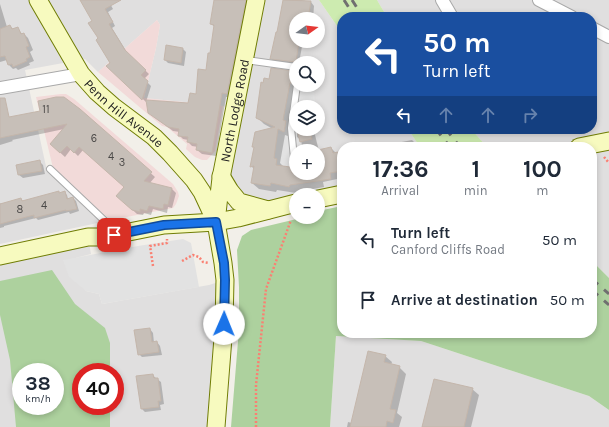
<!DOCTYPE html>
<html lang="en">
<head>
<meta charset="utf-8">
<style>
  :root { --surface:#fff; --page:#f2f2f3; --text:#1f2937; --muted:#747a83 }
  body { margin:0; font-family:Karla,sans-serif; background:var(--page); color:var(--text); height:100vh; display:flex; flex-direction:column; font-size:15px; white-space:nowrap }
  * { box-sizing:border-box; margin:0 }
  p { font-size:13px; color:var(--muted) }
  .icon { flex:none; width:22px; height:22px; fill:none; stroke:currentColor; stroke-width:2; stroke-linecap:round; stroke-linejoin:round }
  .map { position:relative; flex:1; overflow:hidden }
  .details { position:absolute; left:337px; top:142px; width:260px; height:196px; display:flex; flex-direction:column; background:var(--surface); border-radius:16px; box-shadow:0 2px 6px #0003 }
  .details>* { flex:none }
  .hud { position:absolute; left:337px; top:12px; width:260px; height:122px; border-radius:16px; box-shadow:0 2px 6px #0003; background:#1a4fa0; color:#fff; overflow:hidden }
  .needle { width:26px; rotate:76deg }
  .controls { position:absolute; left:289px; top:12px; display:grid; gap:8px }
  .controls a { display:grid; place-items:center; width:36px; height:36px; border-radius:50%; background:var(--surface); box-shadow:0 2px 6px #0003; font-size:20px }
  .speed { position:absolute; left:12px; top:363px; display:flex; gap:8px; font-size:20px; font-weight:700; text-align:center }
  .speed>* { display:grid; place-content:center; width:52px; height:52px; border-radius:50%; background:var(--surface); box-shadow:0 2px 6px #0003; line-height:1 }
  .speed small { font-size:10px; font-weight:400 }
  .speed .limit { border:6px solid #d22; background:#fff; color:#111 }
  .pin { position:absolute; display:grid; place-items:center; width:34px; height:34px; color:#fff; margin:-17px; border-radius:8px; box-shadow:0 2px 6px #0006 }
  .me { position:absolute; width:44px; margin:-22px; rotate:1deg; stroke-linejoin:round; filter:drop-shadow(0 0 3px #0008) }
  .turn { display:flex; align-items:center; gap:14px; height:84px; padding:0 20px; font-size:18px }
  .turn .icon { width:52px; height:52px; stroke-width:2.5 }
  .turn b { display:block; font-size:28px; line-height:34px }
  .lanes { display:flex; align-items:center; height:38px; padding:0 20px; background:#0003; justify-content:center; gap:20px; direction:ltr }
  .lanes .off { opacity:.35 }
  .eta { display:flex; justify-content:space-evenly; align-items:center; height:68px; text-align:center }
  .eta b { font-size:24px; font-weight:700; line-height:28px }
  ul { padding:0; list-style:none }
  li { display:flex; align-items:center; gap:12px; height:60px; padding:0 20px }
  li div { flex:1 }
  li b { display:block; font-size:15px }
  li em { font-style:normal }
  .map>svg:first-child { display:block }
</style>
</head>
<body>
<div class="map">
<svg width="609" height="427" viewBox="0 0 609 427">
  <rect width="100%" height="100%" fill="#f2efe9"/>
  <g fill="#e0dfdf" fill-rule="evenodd">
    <path d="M0,0H319L342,33V129H408L420,147H342V205L318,203V195H296V203L239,202L221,176L234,110L223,106L144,98L156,48L160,25L157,20L98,72L85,59L25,70L47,171L102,222L0,244ZM296,19H318V41H296ZM296,63H318V85H296ZM296,107H318V129H296ZM296,151H318V173H296Z"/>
    <polygon points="377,0 609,0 609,278 592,261 592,147 487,147 471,129 592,129 592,17 387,17"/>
    <path d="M88,237L91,254L64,261L86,291L99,294L102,304L209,285L225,280L216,427H0V256ZM21,372H55V406H21ZM81,372H115V406H81Z"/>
    <polygon points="342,238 342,298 338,299 342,240"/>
    <polygon points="336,336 421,341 589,396 609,410 609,427 330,427"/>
  </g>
  <g fill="#f2dad9">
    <polygon points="157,20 160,25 156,48 144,98 223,106 215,151 207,160 202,160 195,157 186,149 187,144 167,127 162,126 98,72"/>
    <polygon points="61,94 66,94 74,99 173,184 178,192 179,196 176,204 173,208 111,220 83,197 53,168 36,97"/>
  </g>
  <g fill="#cdebb0">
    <polygon points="319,0 377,0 387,17 342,17 342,33"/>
    <polygon points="408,129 471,129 487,147 420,147"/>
  </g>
  <g fill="#add19e" fill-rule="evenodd">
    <polygon points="342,206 342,238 338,299 342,298 342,333 592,333 592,261 609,278 609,410 589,396 421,341 336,336 330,427 231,427 239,329 239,287 237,250 242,236 251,230 305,217 318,217 318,211"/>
    <path d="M52,270L75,304L105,328L110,343V372H81V406H110V427H16L10,360L0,315V281ZM21,372H55V406H21Z"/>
  </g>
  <g fill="#e2e2e2">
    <polygon points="296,64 296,85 312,85 316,104 304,107 296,107 296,129 301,144 293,146 295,168 276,165 277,159 274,158 278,134 284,135 286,121 283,120 290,83 292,83"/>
    <polygon points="183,239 191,243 199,287 102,304 99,294 86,291 69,277 63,260 138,246"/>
  </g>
  <g fill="#0003">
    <polygon points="81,0 108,0 113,9 108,12 115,26 112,28 128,54 149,74 144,79 151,86 146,102 108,66 111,63 99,39 93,21"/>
    <polygon points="216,0 251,0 231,97 226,97 216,156 202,154 197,150 198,147 192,146 188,142 188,140 183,139 179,135 180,132 173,131 153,116 189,104 197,95 207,71 211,54 215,27 211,24"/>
    <polygon points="284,0 301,0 311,2 314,6 313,19 296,19 296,41 303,41 299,63 296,63 296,65 274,62 271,58 278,33"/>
    <polygon points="0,4 7,27 10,26 13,29 17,28 23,35 24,34 28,38 33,50 30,52 34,61 29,63 30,65 18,70 16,68 13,69 9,65 7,60 0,62"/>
    <polygon points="167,46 183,49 186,52 184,66 168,63 165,60"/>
    <polygon points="294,72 296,75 296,89 288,136 285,135 280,163 283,166 290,168 295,173 318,173 318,151 303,151 301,140 297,137 297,129 312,129 314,131 319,151 331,148 336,153 342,154 342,178 323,182 324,187 296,192 296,193 277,190 276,192 259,189 252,183 254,169 252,167 255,148 253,147 273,129 264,124 257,117 264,84 270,80"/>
    <polygon points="80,110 155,177 149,184 172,189 176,193 172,208 168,207 167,213 153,209 151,215 144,213 143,215 137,214 122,200 125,187 83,150 78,156 71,149 65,157 55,148 64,129 12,140 13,141 0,145 0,118 10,118"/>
    <polygon points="412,140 419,147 376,147"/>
    <polygon points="39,161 43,165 45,174 23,178 19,175 18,166"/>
    <polygon points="64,192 67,195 68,199 73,198 76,201 79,211 70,214 69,212 38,220 36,218 4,226 4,227 0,228 0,203 1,204 21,199 23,201 59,193 60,194"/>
    <polygon points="150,329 153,333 154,343 157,342 160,346 162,355 142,357 139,354"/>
    <polygon points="385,356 392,362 391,365 399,367 406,374 397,413 402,417 399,427 347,427 348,422 352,423"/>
    <polygon points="152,375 161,382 164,404 160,405 161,410 145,412 142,409 138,377"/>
    <polygon points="472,389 479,395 471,427 423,427"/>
  </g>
  <g fill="#c7bfb8" stroke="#c4b6ab">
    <polygon points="80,0 121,0 105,9 113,22 109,24 125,50 146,70 141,75 148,81 142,100 106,66 110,63 96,40 98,38 88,23 92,21"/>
    <polygon points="214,0 246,0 227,94 222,93 212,153 196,150 197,144 187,142 188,137 178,136 179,129 168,127 148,113 146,100 188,103 190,93 196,94 198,69 206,70 208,53 210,53 214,25 210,24"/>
    <polygon points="283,0 311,1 308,19 296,19 296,41 299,41 296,62 270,59 276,32 277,32"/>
    <polygon points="10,25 12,29 18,27 21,34 24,33 29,46 26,47 30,57 26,59 27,61 13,67 12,64 8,65 5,56 0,57 0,29"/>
    <polygon points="166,45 183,48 181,63 164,60"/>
    <polygon points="271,68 294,71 292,83 290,83 283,120 286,121 284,132 278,129 274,158 277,159 276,165 290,167 292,173 321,173 318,160 318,150 331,147 333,153 338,152 342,171 330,173 331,179 290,185 289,187 271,183 270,186 251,183 254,166 250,167 254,147 252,147 255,132 275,127 256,118 261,82 263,83 264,78 269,79"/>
    <polygon points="56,97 64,97 80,109 152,172 144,181 172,188 168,205 164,204 163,209 149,206 147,211 140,209 140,212 132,210 116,196 124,187 79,147 74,153 67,146 60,153 50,144 67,124 0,138 0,98 5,98 9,117 40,111 38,101"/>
    <polygon points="297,129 309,129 312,139 300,142"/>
    <polygon points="40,160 42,171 18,175 16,165"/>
    <polygon points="59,191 59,193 65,191 67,199 73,197 77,209 66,211 66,210 34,218 34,215 0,224 0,204 21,198 22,201"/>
    <polygon points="150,328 152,342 157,341 159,352 138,355 134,330"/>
    <polygon points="368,351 386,355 384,362 400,366 390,409 396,410 393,423 387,421 386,427 350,427"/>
    <polygon points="153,374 154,378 158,378 161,401 158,401 159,407 141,409 136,376"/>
    <polygon points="434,379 473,388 464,427 422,427"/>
  </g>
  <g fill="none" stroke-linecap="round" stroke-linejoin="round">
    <defs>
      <g id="lane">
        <polyline points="246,60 296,67"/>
        <polyline points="295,168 291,128 297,85"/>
        <polyline points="50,169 107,223 113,233"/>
      </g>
      <g id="street">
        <polyline points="442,0 452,17"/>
        <polyline points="539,0 572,17"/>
        <polyline points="592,28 609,37"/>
        <polyline points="0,88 81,74"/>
      </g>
      <g id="secondary">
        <path id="s1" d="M38,0L81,74L97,92L114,107L154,137L170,153L194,180L202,192L216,222L223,263L225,280L224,325L216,427"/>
        <polyline points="579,147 609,141"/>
        <polyline points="221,176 230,191 239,202 268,210"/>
        <polyline points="318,199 342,194"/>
        <path id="s2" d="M216,222L221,178L256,0"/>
        <polyline points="0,256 88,237 104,237 164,225 216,222 238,218 296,203"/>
      </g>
    </defs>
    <use href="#lane" stroke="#a9a9a9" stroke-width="8"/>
    <use href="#street" stroke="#a9a9a9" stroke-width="14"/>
    <use href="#secondary" stroke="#707d05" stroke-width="19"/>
    <g stroke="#fa8072" stroke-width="2.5" stroke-dasharray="2 2" stroke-linecap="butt">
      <polyline points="604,157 609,163"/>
      <polyline points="182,261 193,255 199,257 203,262 209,263"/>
      <polyline points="153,266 150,246 167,243 167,239"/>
      <polyline points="256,427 256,385 266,289 291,220"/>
    </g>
    <use href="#lane" stroke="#fff" stroke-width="6"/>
    <use href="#street" stroke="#fff" stroke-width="12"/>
    <use href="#secondary" stroke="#f7fabf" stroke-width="17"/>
    <g stroke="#707070" stroke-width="3" stroke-dasharray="8 8" stroke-linecap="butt">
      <polyline points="344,0 355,17"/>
      <polyline points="352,0 363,17"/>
      <polyline points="436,129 450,147"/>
      <polyline points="446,129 460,147"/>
      <polyline points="592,279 609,294"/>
      <polyline points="592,290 609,305"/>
    </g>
  </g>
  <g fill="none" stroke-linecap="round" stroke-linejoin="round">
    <defs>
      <polyline id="route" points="114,235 164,225 216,222 224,263 225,280 224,324"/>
    </defs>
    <use href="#route" stroke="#114b97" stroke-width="10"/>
    <use href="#route" stroke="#1a73e8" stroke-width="7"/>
  </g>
  <g text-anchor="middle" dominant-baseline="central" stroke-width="3" stroke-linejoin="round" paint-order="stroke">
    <g font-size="11" fill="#4b4948">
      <text x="46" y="109">11</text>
      <text x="94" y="138">6</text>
      <text x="111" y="156">4</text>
      <text x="122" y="162">3</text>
      <text x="44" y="205">4</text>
      <text x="20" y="209">8</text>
    </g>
    <g font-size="13" fill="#222" stroke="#fff">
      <text stroke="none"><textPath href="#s2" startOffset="113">North Lodge Road</textPath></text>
      <text stroke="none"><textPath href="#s1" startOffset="144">Penn Hill Avenue</textPath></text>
    </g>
  </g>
</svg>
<div class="controls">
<a><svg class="needle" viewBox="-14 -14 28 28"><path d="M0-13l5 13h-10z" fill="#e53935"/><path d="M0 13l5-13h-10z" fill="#747a83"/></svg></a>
<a><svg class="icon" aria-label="search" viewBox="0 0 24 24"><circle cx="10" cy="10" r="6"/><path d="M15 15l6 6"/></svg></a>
<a><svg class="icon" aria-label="layers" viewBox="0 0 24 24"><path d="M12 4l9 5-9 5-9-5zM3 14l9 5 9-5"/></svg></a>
<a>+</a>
<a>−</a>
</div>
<div class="speed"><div>38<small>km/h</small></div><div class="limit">40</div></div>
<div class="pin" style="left:114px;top:235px;background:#d93025"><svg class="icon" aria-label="arrive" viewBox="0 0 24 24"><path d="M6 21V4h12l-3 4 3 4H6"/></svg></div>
<svg class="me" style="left:224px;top:324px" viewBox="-20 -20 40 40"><circle r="19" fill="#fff"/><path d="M0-13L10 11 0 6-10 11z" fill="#1a73e8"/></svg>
<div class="hud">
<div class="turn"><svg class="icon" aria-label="left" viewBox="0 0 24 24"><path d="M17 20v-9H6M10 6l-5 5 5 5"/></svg><div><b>50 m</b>Turn left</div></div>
<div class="lanes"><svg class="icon" aria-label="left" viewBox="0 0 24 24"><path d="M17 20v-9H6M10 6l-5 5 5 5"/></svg><svg class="icon off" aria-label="ahead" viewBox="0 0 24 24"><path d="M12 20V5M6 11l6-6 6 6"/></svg><svg class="icon off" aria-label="ahead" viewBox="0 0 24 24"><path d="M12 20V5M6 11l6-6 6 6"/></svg><svg class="icon off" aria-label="right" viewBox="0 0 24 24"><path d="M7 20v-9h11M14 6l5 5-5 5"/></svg></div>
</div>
<section class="details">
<div class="eta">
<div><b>17:36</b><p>Arrival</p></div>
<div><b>1</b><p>min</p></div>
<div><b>100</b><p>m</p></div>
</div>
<ul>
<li><svg class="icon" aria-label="left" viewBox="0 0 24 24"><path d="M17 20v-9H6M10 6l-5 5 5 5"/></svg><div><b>Turn left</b><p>Canford Cliffs Road</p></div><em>50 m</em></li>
<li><svg class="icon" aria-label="arrive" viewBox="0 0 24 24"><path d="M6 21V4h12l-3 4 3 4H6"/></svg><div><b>Arrive at destination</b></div><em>50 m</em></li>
</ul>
</section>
</div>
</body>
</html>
